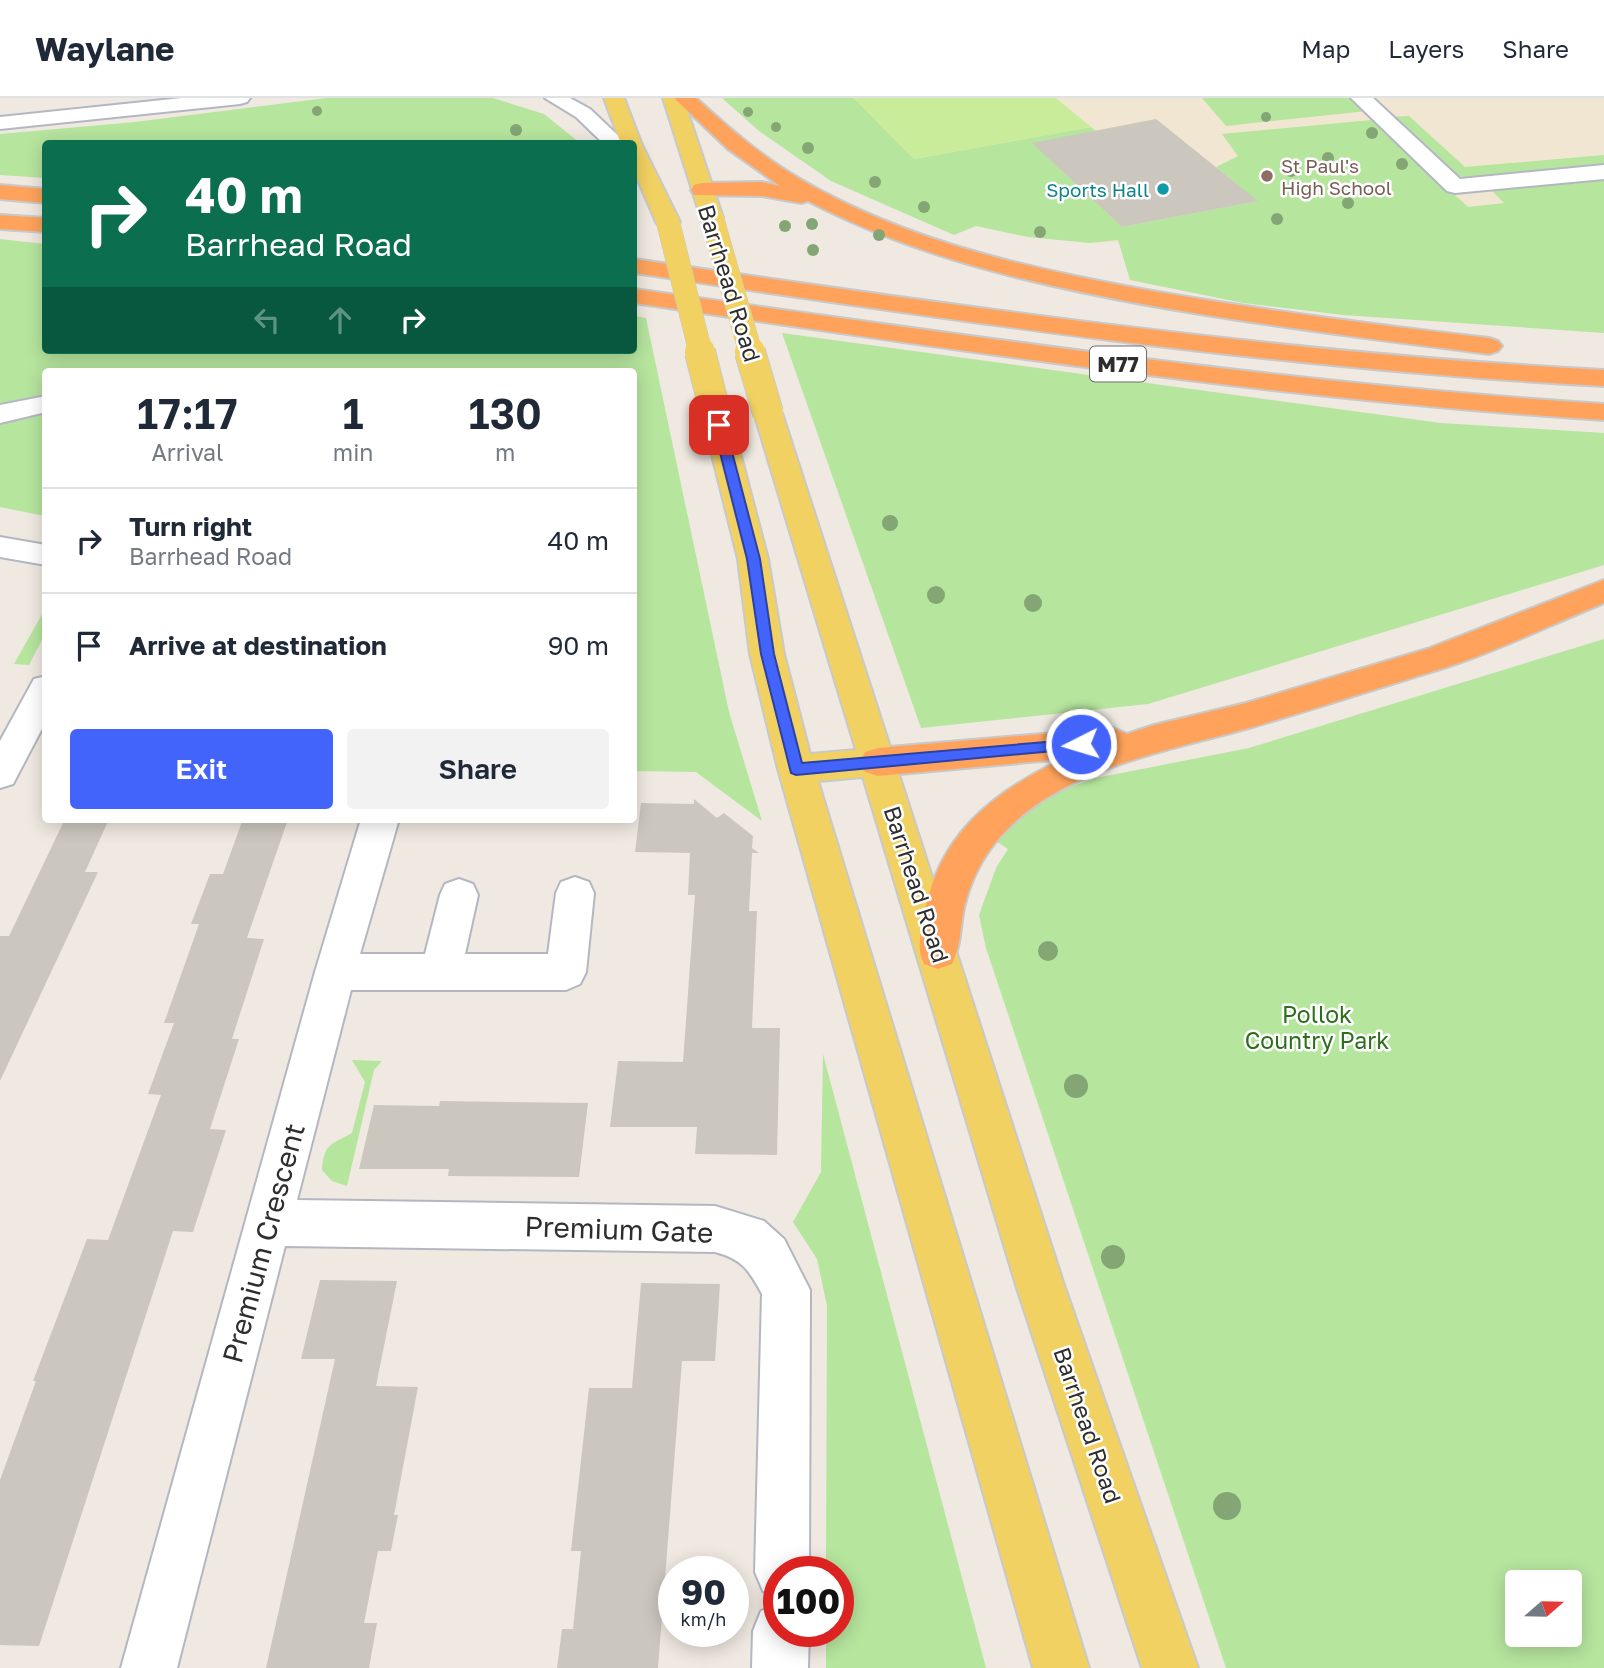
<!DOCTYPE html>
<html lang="en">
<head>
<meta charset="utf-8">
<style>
  :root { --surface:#fff; --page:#f2f2f3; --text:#1f2937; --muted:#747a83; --line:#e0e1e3; --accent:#4264fb }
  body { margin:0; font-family:"Golos Text",sans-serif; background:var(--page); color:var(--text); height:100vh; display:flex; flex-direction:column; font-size:26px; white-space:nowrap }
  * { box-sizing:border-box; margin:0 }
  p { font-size:23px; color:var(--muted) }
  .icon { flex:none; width:38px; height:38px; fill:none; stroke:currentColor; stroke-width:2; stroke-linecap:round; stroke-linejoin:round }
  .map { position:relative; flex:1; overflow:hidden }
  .panel { position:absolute; left:42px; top:270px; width:595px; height:455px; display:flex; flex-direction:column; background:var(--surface); border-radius:7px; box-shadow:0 4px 18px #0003 }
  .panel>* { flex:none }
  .banner { position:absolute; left:42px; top:42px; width:595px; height:214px; border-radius:7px; box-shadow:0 4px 18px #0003; background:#0b6e4f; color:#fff; overflow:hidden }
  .needle { width:46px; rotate:70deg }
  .controls { position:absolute; left:1505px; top:1472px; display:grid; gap:14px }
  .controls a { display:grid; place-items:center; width:77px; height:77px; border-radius:7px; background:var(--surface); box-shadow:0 4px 18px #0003; font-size:35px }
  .speed { position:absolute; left:658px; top:1458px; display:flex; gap:14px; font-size:35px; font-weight:700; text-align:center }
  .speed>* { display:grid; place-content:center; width:91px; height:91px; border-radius:50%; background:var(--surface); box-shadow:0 4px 18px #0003; line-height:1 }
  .speed small { font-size:18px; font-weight:400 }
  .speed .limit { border:10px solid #d22; background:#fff; color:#111 }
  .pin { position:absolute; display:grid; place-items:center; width:60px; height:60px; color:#fff; margin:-30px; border-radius:14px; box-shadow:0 4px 10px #0006 }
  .me { position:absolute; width:77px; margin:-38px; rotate:265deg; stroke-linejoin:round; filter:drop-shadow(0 0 5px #0008) }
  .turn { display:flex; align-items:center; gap:24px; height:147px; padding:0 28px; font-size:32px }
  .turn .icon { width:91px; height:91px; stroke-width:2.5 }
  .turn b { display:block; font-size:49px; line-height:60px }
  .lanes { display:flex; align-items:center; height:66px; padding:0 28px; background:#0003; justify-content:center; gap:35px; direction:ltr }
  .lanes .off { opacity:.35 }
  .eta { display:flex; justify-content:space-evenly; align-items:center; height:119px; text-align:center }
  .eta b { font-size:42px; font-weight:600; line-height:49px }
  .cta { display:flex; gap:14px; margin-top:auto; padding:14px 28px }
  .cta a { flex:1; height:80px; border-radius:7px; background:var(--accent); color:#fff; font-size:28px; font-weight:600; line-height:80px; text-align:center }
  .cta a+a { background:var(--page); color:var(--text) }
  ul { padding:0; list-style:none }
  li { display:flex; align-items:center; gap:21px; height:105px; padding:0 28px; border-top:2px solid var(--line) }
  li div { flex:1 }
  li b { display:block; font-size:26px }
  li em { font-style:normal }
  header { display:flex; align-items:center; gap:42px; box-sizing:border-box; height:98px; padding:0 35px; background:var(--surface); border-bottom:2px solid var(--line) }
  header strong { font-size:33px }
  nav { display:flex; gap:38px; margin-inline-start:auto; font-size:24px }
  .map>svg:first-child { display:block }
</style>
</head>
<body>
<header>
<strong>Waylane</strong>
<nav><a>Map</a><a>Layers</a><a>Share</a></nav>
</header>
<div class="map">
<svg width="1604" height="1570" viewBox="0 0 1604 1570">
  <rect width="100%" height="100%" fill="#efe9e1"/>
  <polygon fill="#f0e6d1" points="854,0 1604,0 1604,95 1138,144 1090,145 1028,139 914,61"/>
  <g fill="#b6e59e" fill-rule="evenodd">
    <polygon points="326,0 493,0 544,16 580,45 46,46 45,80 0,77 0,36 135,24"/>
    <polygon points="722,0 854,0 914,61 1091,29 1098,35 1060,71 1122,129 1257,103 1216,69 1238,58 1222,36 1372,22 1468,109 1504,105 1490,91 1604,80 1604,235 1343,217 1243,205 1130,182 1118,142 1090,145 1028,139 976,128 954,137 831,83 759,33"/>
    <polygon points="1202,0 1353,0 1367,13 1226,28"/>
    <polygon points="1409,18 1465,69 1604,57 1604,68 1481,80 1454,78 1389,19"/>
    <polygon points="0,141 45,146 46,252 634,252 634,218 646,220 729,614 762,723 696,674 634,673 634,273 46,273 45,302 0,311"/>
    <polygon points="782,235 1441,325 1604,335 1604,467 1148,606 921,630"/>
    <polygon points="45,316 45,418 0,409 0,325"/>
    <polygon points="45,511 45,536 29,567 14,566"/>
    <path d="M1604,541V1570H1226L986,850L979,817L996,770L1008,751L993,741L1026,712L1057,693L1096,680L1249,650ZM1517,1484H1570V1536H1517Z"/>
    <polygon points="823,956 986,1570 826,1570 826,1533 838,1533 838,1474 826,1473 827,1208 817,1161 793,1124 821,1074"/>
    <path d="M352,962L382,963L374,972L347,1088L332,1083L322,1072C324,1045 331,1047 352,1035L365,984Z"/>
  </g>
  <polygon fill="#c9ec9a" points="854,0 1056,0 1091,29 914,61"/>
  <g fill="#cbc7bf">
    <polygon points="1156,21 1258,103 1122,129 1032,45"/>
    <polygon points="694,701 717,720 724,715 753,738 752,750 759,755 752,755 749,813 757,813 752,930 780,930 777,1057 695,1056 697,1029 610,1029 618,963 683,964 695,797 688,797 690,755 635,754 641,705 694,706"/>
    <polygon points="65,721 109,721 85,774 98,774 0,983 0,838 9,838"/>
    <polygon points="243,721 288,721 247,840 264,841 232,941 239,941 210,1031 226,1032 193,1134 173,1133 39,1548 0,1547 0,1382 36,1283 33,1283 87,1141 108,1142 161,997 148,996 174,925 164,925 199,826 191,826 210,776 223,776"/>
    <polygon points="440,1003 588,1005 579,1079 448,1078 449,1071 359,1071 374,1007 439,1008"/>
    <polygon points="320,1182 397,1183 376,1288 418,1289 394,1417 398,1417 391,1453 378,1453 364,1525 377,1525 369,1570 266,1570 335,1261 301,1261"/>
    <polygon points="641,1185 720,1186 715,1263 682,1263 658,1570 557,1570 562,1531 573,1531 581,1453 571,1453 589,1290 632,1290"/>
  </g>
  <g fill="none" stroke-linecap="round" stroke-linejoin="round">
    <defs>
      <g id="minor">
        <polygon points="182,0 250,0 247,4 240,6 0,31 0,19"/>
        <polygon points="545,0 570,0 590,11 627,46 604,46 576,19"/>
        <polygon points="1351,0 1373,0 1460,81 1604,67 1604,81 1455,95 1447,93"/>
        <polygon points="46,298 46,314 0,325 0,307"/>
        <polygon points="0,439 46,447 46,467 0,459"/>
        <polygon points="46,578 46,623 13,686 0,690 0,643 34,581"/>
        <path d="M361,721H399L360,856H425L440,797L445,786L459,781L473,786L478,797L465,856H548L556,795L561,784L575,779L589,784L594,795L586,874L580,886L566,892H351L297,1102L715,1108L764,1123L784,1141L810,1192L809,1474H779V1500L763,1493L755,1474L762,1196C749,1172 742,1161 715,1154L285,1148L177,1570H121L315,874Z"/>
        <polygon points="779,1506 779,1533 809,1533 808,1570 752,1570 753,1533 761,1513"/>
      </g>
      <g id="major">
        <polygon points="604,0 624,0 642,47 680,124 676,129 660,129 656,124 634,73 634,46 621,46"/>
        <polygon points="663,0 683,0 723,120 720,125 704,125 701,120"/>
        <polygon points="712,293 722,295 726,301 768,461 784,556 810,656 856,652 754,315 758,309 768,307 778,309 782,315 1064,1187 1198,1570 1142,1570 1016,1187 863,679 818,683 1089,1570 1033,1570 778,671 750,556 738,461 698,301 702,295"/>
      </g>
      <g id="highway">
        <path d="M674,0H696C729,30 762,59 800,81C909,145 1035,172 1158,194C1268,213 1378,227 1489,240L1498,243L1502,248L1498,253L1489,256C1378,242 1268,228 1158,209C1037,187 917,160 808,103L801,105L762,98L694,97L691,92L694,87L702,85L762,84L780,88L728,51Z"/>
        <polygon points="0,87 46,91 46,105 0,101"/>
        <polygon points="0,117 46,120 46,134 0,131"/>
        <path d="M634,161C957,208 1278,255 1604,272V288C1278,271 957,223 634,175Z"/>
        <path d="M634,191C957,236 1278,285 1604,306V322C1278,301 957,252 634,205Z"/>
        <path d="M1604,482V505C1552,526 1500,552 1447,569C1381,589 1315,611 1249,630C1165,654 1061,670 1000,739C982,759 970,784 964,810C960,829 961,848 952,866L938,871L924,866C916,850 921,837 924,819C937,738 993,694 1063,661L878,678L865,674L860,664L865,654L878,650L1113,630L1127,636L1154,627L1246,605L1427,551Z"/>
      </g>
    </defs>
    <use href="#minor" stroke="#b4b7c1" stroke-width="4"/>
    <use href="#major" stroke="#c9c9c9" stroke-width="4"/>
    <use href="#highway" stroke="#c9c9c9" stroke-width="4"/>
    <use href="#minor" fill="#fff" fill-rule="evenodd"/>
    <use href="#major" fill="#f2d163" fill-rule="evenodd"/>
    <use href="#highway" fill="#ffa35c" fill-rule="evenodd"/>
    <defs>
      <g id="major-bridge-far1">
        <polyline points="712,120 751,256"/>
        <polyline points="668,124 701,256"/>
      </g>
      <g id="major-bridge">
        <polyline points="700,254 712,301"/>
        <polyline points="750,254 768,315"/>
      </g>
    </defs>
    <use href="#major-bridge-far1" stroke="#c9c9c9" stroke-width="24" stroke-linecap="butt"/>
    <use href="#major-bridge" stroke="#c9c9c9" stroke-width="32" stroke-linecap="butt"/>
    <use href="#major-bridge-far1" stroke="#f2d163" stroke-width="23"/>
    <use href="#major-bridge" stroke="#f2d163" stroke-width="30"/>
  </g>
  <g fill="#84a574">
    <circle cx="317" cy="13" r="5"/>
    <circle cx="748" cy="14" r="5"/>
    <circle cx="1266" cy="19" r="5"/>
    <circle cx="776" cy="29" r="5"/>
    <circle cx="516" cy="32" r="6"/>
    <circle cx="1372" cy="35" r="6"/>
    <circle cx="808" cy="50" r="6"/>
    <circle cx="1328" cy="60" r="6"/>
    <circle cx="1402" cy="66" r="6"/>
    <circle cx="1291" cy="73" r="6"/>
    <circle cx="875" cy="84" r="6"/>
    <circle cx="1348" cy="105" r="6"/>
    <circle cx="924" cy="109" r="6"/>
    <circle cx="1277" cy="121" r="6"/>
    <circle cx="812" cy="126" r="6"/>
    <circle cx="785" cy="128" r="6"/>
    <circle cx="1040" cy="134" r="6"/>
    <circle cx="879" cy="137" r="6"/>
    <circle cx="813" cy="152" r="6"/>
    <circle cx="890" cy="425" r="8"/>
    <circle cx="936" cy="497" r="9"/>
    <circle cx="1033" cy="505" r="9"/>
    <circle cx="1048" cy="853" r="10"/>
    <circle cx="1076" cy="988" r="12"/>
    <circle cx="1113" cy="1159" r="12"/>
    <circle cx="1227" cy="1408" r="14"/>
  </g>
  <polygon fill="#4264fb" stroke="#2b41a3" stroke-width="2" points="719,324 725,327 760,461 774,556 802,665 1081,641 1088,646 1086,650 796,677 791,675 761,556 747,461 713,327"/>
  <circle fill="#8d6e63" stroke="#fff" stroke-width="2.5" cx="1267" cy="78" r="7"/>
  <circle fill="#0f9aa8" stroke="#fff" stroke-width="2.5" cx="1163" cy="91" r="7"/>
  <g text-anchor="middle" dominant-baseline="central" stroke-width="5" stroke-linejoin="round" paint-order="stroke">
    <g font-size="19" fill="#785e54" stroke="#fff" text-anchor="start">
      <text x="1281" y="67">St Paul's<tspan x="1281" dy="22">High School</tspan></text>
    </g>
    <g font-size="19" fill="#0d838f" stroke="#fff" text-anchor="end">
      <text x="1149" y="91">Sports Hall</text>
    </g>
    <rect fill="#fff" stroke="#6d6d6d" stroke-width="2" x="1090" y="248.5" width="56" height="35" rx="5"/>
    <g font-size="21" font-weight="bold" fill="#2e2e2e">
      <text x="1118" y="266">M77</text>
    </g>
    <g font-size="23" fill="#2e2e2e" stroke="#fff">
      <text transform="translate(730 185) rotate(73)">Barrhead Road</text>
      <text transform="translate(917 786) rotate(72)">Barrhead Road</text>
      <text transform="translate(1088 1327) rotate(71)">Barrhead Road</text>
    </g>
    <g font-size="23" fill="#2c6e1b" stroke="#fff">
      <text x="1317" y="916">Pollok<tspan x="1317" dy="26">Country Park</tspan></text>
    </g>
    <g font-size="28" fill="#2e2e2e" stroke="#fff">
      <text transform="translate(619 1131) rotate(2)">Premium Gate</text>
      <text transform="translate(263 1145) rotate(-75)">Premium Crescent</text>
    </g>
  </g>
</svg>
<div class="controls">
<a><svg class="needle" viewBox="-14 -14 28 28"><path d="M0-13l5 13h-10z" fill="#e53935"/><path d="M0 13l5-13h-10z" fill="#747a83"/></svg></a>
</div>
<div class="speed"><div>90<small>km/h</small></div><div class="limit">100</div></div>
<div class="pin" style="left:719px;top:327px;background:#d93025"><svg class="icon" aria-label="arrive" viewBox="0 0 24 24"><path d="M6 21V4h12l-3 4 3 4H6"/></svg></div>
<svg class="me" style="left:1081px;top:646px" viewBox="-20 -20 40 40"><circle r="17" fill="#4264fb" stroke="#fff" stroke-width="3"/><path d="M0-11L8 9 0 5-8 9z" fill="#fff"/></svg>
<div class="banner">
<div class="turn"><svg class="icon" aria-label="right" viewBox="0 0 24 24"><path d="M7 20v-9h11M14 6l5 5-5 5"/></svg><div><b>40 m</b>Barrhead Road</div></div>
<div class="lanes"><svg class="icon off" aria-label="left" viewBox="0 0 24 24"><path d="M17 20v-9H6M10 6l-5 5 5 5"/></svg><svg class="icon off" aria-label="ahead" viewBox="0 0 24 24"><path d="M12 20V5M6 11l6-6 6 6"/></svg><svg class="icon" aria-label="right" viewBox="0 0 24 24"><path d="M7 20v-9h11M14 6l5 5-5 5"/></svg></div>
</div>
<section class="panel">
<div class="eta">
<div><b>17:17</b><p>Arrival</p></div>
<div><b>1</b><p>min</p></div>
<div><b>130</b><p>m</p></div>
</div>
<ul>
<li><svg class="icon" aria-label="right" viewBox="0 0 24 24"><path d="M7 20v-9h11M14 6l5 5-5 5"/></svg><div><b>Turn right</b><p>Barrhead Road</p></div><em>40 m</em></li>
<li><svg class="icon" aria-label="arrive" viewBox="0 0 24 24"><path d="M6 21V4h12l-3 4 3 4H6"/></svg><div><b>Arrive at destination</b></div><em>90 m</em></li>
</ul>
<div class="cta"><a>Exit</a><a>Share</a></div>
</section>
</div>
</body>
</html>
